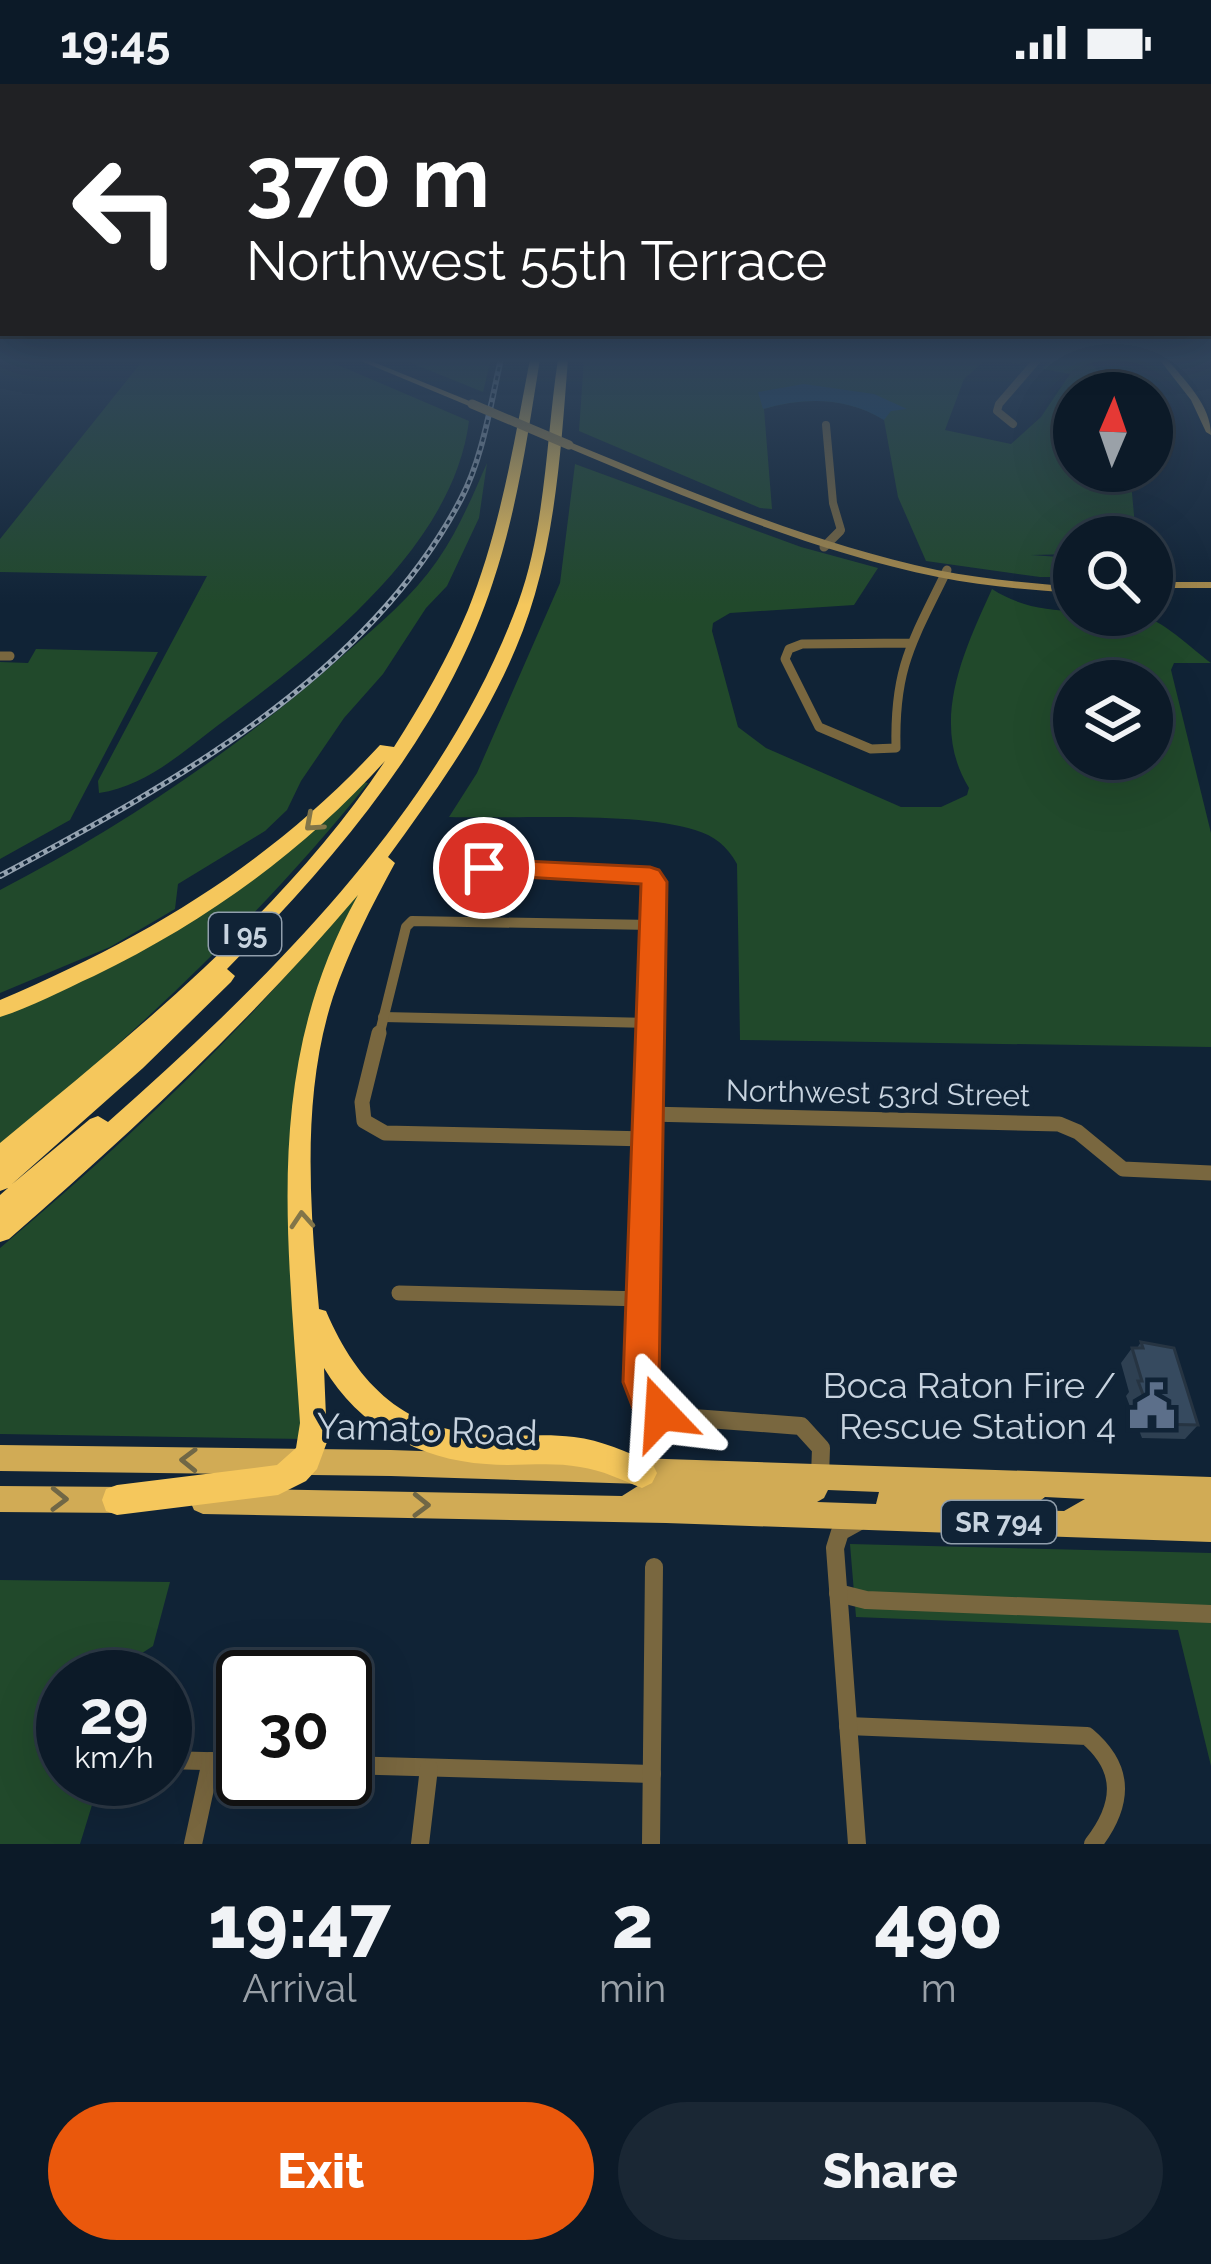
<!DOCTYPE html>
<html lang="en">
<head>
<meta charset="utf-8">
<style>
  :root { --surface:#0c1a28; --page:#1a2734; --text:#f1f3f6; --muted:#9aa1a8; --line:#2c3845; --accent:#ea580c }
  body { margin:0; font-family:Raleway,sans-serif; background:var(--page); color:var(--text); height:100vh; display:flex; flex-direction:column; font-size:45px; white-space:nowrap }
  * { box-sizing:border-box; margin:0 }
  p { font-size:39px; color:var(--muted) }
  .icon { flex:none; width:66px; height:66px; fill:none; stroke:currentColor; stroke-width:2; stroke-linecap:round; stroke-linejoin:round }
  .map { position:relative; height:1760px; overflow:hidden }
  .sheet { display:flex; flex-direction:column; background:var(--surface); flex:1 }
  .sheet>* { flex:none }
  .hud { position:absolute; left:0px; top:0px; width:1212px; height:252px; box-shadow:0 12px 48px #0002,0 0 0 3px var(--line); background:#202124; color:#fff; overflow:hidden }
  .needle { width:78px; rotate:2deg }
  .tools { position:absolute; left:1053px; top:288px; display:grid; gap:24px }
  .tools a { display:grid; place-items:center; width:120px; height:120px; border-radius:50%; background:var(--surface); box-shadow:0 12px 48px #0002,0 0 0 3px var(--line); font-size:60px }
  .speed { position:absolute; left:36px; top:1566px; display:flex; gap:24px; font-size:60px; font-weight:700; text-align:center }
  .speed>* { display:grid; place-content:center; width:156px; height:156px; border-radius:50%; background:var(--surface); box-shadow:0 12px 48px #0002,0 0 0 3px var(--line); line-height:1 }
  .speed small { font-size:30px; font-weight:400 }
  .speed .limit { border:6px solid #111; border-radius:18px; background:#fff; color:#111 }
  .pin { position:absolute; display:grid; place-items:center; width:102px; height:102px; color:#fff; margin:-51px; border:6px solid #fff; border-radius:50%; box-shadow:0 3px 12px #0007 }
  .me { position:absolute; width:132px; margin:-66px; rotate:340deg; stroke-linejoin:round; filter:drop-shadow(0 0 9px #0008) }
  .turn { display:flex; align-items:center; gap:42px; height:252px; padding:0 48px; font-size:54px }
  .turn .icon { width:156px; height:156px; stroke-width:2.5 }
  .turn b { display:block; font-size:84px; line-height:102px }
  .eta { display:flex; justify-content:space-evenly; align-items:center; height:204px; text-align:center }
  .eta b { font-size:72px; font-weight:800; line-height:84px }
  .primary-button { display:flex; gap:24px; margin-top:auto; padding:24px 48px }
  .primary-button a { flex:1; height:138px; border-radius:72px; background:var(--accent); color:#fff; font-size:48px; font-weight:800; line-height:138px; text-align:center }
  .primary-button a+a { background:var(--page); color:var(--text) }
  .status { display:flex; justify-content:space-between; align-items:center; height:84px; padding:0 60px; background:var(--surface); direction:ltr }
  .status svg { height:33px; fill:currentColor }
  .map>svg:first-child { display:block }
</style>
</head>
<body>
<div class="status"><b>19:45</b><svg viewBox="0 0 49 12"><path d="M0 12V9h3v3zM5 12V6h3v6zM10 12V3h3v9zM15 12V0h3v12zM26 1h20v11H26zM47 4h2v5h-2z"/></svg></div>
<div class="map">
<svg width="1211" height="1760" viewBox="0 0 1211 1760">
  <rect width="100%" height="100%" fill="#102336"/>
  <g fill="#21492b" fill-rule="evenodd">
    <path d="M144,275H324L469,337C453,465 314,570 217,642C180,670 146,702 99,709L98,697L207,492L0,488V455Z"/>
    <polygon points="401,275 491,275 483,308"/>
    <path d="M584,275H1027L1019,280L986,275L964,295L945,346L1011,360L1041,333L1070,290L1042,285L1052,275H1089L1112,309H1074V387H1130L1136,453H1074V470L1031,471L1074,474V493H1040L926,477L898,413L884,336C846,313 805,313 764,325L772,425L760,424L579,347Z"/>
    <path d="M487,379L479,434L447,502L426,524L383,590L344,634L301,697L287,726L265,747L178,800L175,825L110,863L0,909V806C125,741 242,662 347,568C379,540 413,512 437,477C458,447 472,413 487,379Z"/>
    <path d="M575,380L801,463L878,484L854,521L730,529L713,539L712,547L738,643L766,664L901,723H941L967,711L969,704C929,639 964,567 992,505C1040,536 1088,523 1139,531C1162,535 1192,565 1211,579H1174L1171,586L1211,749V963L740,956L737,780C727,762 715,752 695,746C636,727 515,735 449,733L477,689L560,499ZM1074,597H1152V675H1074Z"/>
    <polygon points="36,565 158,568 70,736 0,775 0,578 28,579"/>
    <path d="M363,698L368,699C258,837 132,950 0,1065V931L111,881Z"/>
    <path d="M355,809L360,811L324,887L297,995L306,1355L0,1350V1164C129,1055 251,942 355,809Z"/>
    <polygon points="850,1460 1211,1469 1211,1682 1178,1546 856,1533"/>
    <polygon points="0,1496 170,1498 153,1562 122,1582 118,1593 63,1593 63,1695 100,1695 80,1760 0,1760"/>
  </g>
  <path fill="#174464" d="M804,300L874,310L907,325L891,327L884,336C846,313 805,313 763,325L758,308Z"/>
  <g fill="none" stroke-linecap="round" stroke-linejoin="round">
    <g stroke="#79673f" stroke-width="8">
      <polyline points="1013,340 997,327 999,320 1038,275"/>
      <polyline points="826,341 833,419 841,446 837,450"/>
    </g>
    <g stroke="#79673f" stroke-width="9">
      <polyline points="824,463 840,447"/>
      <path d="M911,559L802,560L789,565L785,575L819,643L871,665L896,664C894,582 913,557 947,486"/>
      <polyline points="0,572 10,572"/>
    </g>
    <g stroke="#79673f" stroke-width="10">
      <polyline points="464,775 484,784 650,792 654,798 651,952"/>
      <polyline points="383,933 651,939"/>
      <polyline points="379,952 406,843 412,837 653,841"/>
    </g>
    <g stroke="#79673f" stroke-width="15">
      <polyline points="379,949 362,1018 364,1037 385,1049 648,1055"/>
      <polyline points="648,1030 1059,1040 1078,1048 1123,1085 1211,1089"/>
      <polyline points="399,1209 644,1215"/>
      <polyline points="644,1308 651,949"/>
    </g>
    <g stroke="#79673f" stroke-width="18">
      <polyline points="644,1305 657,1327 667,1332 801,1342 821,1364 820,1392"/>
      <polyline points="838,1509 866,1516 1211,1530"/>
      <path d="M848,1642L1087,1652C1126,1685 1123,1721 1093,1760"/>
      <polyline points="165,1676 243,1678"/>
      <polyline points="345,1681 652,1690"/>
      <polyline points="193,1760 211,1677"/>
      <polyline points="420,1760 429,1684"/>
      <polyline points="651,1760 654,1483"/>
      <polyline points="857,1760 835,1464 840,1448 858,1438"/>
    </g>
    <g fill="#ab8d4c" fill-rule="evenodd">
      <polygon points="356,275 366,275 477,320 469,322"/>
      <path d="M1159,275H1167C1185,297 1211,321 1211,351L1206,348L1191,316Z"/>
      <path d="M566,359H572C691,408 811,459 937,486C982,495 1028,499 1074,503V509C1028,506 983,502 938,493C808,466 687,414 566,363Z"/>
      <rect x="1152" y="498" width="59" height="6"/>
    </g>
    <g fill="#d1ab55" fill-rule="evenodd">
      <path d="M0,1361L391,1366L1211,1393V1458L666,1439L203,1430L194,1426L190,1417L194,1408L203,1404L622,1412L641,1400L391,1392L0,1387ZM828,1406L879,1408L876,1420L817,1418L824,1414ZM1045,1413L1085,1415L1064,1427L1028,1426Z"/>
      <polygon points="0,1402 127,1403 136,1407 140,1416 136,1425 127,1429 0,1428"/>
    </g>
    <path fill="#f5c75c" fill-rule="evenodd" d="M530,275H540C528,350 517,426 493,498C444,649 336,774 227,885L235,892L231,898L143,984L11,1101L90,1035L98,1032L108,1038C271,894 441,727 518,519C546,442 546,355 558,275H568C562,352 557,435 535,510C507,608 447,692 388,773L395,779C371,823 349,866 333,913C301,1012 310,1122 319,1225L326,1227C358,1302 406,1348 491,1351C519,1353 546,1349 574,1353C601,1356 627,1368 652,1379L657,1389L652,1399L642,1404C622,1396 602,1386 580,1383C549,1377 518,1383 486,1380C420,1376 358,1342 324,1284L327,1358L317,1385L306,1397L278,1411L117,1431L106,1427L102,1416L106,1405L117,1401L277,1381L296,1364L300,1339C288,1151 262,983 358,811C252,936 133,1047 9,1155L0,1158V1111L8,1104L0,1107V1059C138,945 285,827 385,677C303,768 205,838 94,892C63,906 32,923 0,933V916C148,853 270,780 380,661L394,663C422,619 448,574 468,526C500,446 514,359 530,275Z"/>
    <defs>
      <path id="rail" d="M0,792C170,701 368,593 461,415C483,373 490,322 501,275"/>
    </defs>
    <use href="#rail" stroke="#94a2b0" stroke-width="6"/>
    <use href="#rail" stroke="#102336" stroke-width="3" stroke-dasharray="4.5" stroke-linecap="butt"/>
    <polyline stroke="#ab8d4c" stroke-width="9" points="472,320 569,361"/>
  </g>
  <polygon fill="#2e4052" points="1141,1258 1198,1341 1185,1355 1142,1354 1126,1312 1129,1308 1121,1279 1132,1264 1137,1264"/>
  <polygon fill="#364a5f" stroke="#263442" stroke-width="3" points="1141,1258 1174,1264 1198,1341 1154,1340 1138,1297 1142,1297 1132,1264 1143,1264"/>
  <defs><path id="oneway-chevron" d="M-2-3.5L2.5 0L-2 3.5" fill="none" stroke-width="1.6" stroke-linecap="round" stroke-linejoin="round" transform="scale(3)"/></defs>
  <g stroke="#827549">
    <use href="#oneway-chevron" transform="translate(313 739) rotate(138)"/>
    <use href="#oneway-chevron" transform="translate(302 1136) rotate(-94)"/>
  </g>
  <g stroke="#706746">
    <use href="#oneway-chevron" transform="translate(189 1376) rotate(-179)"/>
    <use href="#oneway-chevron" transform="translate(59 1415) rotate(1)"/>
    <use href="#oneway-chevron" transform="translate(421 1421) rotate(1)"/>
  </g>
  <linearGradient id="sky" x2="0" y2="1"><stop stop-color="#09131e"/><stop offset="0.53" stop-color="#31455d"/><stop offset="1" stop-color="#31455d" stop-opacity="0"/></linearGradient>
  <rect width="1211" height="521" fill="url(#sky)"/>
  <polygon fill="#ea580c" stroke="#983908" stroke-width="3" points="484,775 650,783 659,786 667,798 659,1298 680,1329 674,1342 661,1348 636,1332 623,1298 641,800 475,790 472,784 475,778"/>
  <defs>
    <symbol id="civic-bare" viewBox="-9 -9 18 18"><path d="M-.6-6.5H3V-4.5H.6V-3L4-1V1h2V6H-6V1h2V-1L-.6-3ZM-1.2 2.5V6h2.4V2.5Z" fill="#5c6f8a" stroke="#102336" stroke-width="2.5" paint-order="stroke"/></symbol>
  </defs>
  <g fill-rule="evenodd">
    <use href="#civic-bare" x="1119" y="1289" width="66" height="66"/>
  </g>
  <g text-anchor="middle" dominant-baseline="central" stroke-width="9" stroke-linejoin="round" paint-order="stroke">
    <g fill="#102336" stroke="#909eac" stroke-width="3">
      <rect x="209" y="829" width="72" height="42" rx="9"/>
      <rect x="942" y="1417" width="114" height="42" rx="9"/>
    </g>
    <g font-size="27" font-weight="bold" fill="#c7d3df">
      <text x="245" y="850">I 95</text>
      <text x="999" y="1438">SR 794</text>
    </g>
    <g font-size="30" fill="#c7d3df" stroke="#102336">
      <text transform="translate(878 1009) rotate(1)">Northwest 53rd Street</text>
    </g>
    <g font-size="36" fill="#c7d3df" stroke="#102336" text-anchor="end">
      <text x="1116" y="1301">Boca Raton Fire /<tspan x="1116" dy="41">Rescue Station 4</tspan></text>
    </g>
    <g font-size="36" fill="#c7d3df" stroke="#102336">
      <text transform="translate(427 1345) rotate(2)">Yamato Road</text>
    </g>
  </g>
</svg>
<div class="tools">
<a><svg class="needle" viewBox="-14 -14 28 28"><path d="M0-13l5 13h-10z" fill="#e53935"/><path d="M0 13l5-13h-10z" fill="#9aa1a8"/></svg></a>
<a><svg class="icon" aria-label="search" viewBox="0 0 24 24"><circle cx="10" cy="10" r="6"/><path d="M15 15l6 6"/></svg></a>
<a><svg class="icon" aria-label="layers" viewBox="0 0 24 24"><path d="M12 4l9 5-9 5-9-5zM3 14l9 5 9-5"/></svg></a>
</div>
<div class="speed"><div>29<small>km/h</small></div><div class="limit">30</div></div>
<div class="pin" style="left:484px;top:784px;background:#d93025"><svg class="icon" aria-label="arrive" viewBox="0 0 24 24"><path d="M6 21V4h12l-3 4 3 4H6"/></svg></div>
<svg class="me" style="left:661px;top:1329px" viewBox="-20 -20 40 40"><path d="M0-17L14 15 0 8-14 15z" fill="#ea580c" stroke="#fff" stroke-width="4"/></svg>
<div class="hud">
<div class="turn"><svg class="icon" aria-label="left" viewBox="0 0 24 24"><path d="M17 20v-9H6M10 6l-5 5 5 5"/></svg><div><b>370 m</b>Northwest 55th Terrace</div></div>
</div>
</div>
<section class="sheet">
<div class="eta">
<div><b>19:47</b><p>Arrival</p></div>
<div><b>2</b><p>min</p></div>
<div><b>490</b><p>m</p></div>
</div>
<div class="primary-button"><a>Exit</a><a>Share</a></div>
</section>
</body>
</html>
